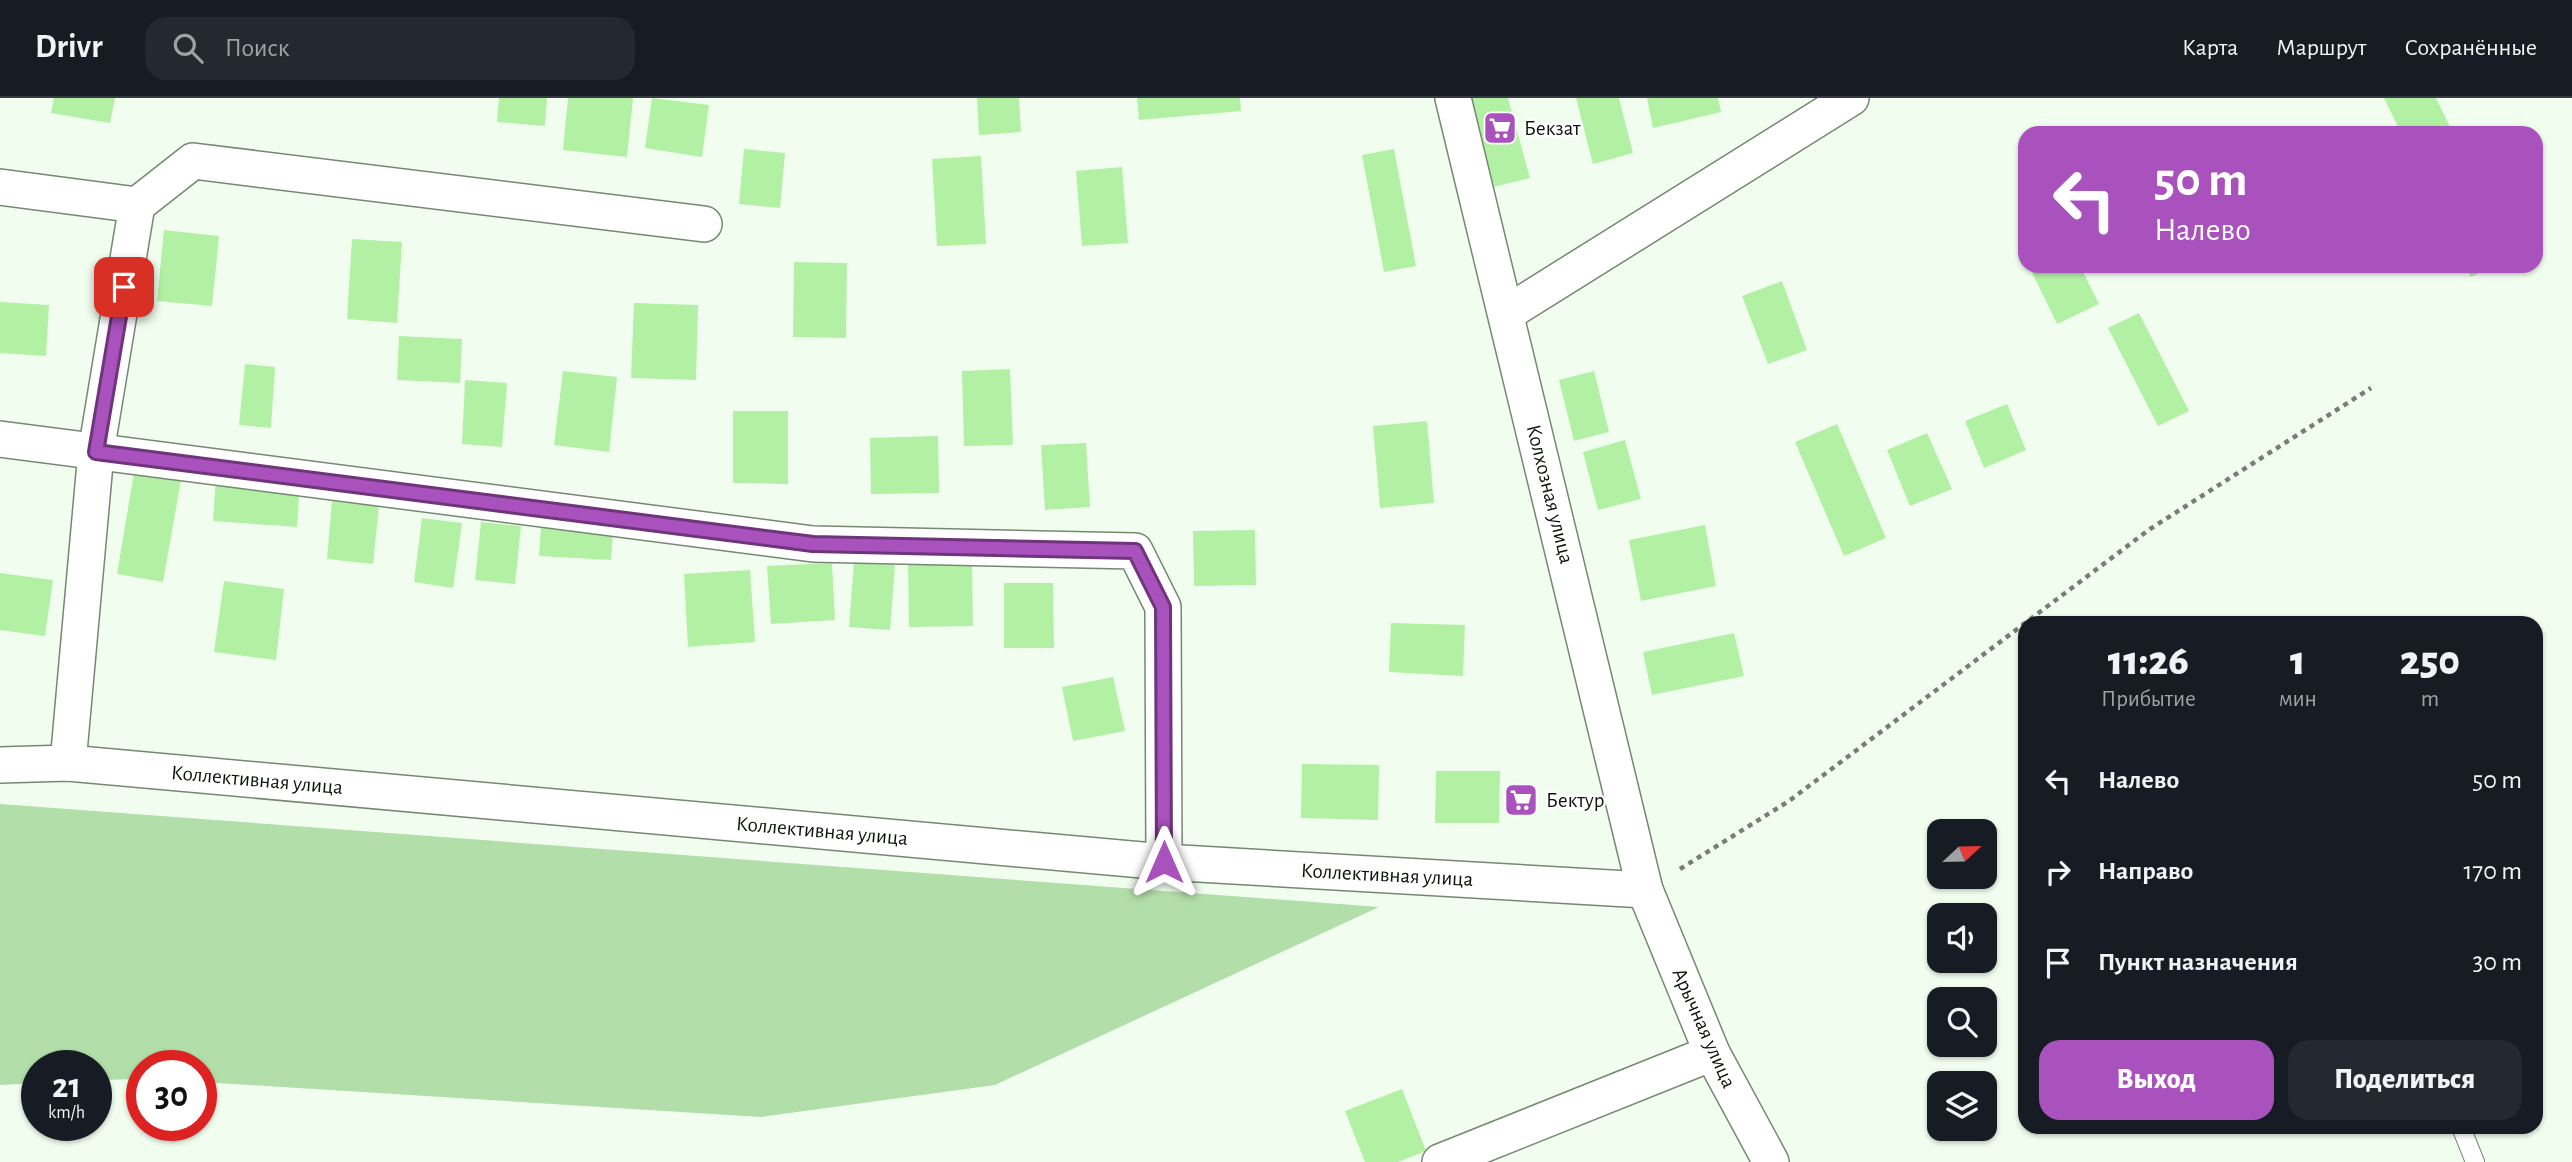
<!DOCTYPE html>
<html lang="ru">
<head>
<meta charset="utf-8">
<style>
  :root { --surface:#171b24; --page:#242831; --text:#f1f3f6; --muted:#9ea1a6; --line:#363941; --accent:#a951bd }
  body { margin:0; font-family:"Alegreya Sans",sans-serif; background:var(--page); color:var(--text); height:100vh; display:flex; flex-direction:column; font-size:26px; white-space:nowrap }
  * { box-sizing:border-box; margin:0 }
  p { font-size:23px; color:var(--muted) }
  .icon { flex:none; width:38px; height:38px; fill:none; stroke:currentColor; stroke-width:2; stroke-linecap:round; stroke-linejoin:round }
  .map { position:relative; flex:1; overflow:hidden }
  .side { position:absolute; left:2018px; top:518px; width:525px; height:518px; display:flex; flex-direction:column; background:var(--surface); border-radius:21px; box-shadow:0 2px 5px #0004 }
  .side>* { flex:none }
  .banner { position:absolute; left:2018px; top:28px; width:525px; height:147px; border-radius:21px; box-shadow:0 2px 5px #0004; background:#a951bd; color:#fff; overflow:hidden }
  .needle { width:46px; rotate:68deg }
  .fabs { position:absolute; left:1927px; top:721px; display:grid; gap:14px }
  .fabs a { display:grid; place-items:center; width:70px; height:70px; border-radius:14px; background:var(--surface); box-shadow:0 2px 5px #0004; font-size:35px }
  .speed { position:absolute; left:21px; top:952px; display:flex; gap:14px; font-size:35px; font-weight:700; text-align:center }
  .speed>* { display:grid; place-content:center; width:91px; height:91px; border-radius:50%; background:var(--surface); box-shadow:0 2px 5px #0004; line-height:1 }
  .speed small { font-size:18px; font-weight:400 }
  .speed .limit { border:10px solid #d22; background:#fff; color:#111 }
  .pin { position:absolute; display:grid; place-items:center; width:60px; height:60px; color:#fff; margin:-30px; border-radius:14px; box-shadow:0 4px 10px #0006 }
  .me { position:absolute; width:77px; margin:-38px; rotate:0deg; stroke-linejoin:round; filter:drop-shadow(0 0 5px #0008) }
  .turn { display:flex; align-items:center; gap:24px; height:147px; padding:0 21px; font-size:32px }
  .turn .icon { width:91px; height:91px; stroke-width:2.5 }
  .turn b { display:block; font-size:49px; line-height:60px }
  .eta { display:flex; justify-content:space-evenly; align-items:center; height:119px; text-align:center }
  .eta b { font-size:42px; font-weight:800; line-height:49px }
  .button { display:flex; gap:14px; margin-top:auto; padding:14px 21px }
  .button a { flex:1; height:80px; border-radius:21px; background:var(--accent); color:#fff; font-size:28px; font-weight:800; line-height:80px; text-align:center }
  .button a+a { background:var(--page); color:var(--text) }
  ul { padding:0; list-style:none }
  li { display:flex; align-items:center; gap:21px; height:91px; padding:0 21px }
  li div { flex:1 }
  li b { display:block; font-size:26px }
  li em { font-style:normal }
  header { display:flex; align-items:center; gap:42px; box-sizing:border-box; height:98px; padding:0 35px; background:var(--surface); border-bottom:2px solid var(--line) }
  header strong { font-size:33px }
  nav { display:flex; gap:38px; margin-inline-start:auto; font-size:24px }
  .search { width:490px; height:63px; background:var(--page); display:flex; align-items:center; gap:18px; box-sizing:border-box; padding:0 24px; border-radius:21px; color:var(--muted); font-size:26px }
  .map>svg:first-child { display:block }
</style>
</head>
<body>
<header>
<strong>Drivr</strong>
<div class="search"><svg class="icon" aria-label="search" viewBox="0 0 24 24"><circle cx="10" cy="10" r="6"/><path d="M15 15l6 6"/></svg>Поиск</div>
<nav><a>Карта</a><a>Маршрут</a><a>Сохранённые</a></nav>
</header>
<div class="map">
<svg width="2572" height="1064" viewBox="0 0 2572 1064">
  <rect width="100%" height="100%" fill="#f1feef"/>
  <polygon fill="#b2dea9" points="0,706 1379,809 995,987 761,1019 201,984 201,968 142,968 142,981 96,982 96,968 37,968 37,985 0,987"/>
  <g fill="#b2f1a4">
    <polygon points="54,0 115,0 110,25 51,15"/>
    <polygon points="499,0 547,0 545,28 497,24"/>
    <polygon points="568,0 633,0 627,59 563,52"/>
    <polygon points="652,0 709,7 702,59 645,50"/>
    <polygon points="977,0 1019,0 1021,34 979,37"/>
    <polygon points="1137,0 1240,0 1241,13 1139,22"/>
    <polygon points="1468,0 1508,0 1530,80 1493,89"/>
    <polygon points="1576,0 1619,0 1633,55 1593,66"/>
    <polygon points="1647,0 1718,0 1721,14 1653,30"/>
    <polygon points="2384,0 2436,0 2453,35 2401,35"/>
    <polygon points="744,51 785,55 780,110 739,106"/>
    <polygon points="1394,51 1416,168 1384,174 1362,57"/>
    <polygon points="981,58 986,146 937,148 932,61"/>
    <polygon points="1122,69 1128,145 1082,148 1076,73"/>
    <polygon points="164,132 219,138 212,208 157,203"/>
    <polygon points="352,141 402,144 397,225 347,221"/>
    <polygon points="794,164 847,165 846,240 793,239"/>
    <polygon points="2034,168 2080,168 2099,206 2057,226 2030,170"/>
    <polygon points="2465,168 2492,168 2471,179"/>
    <polygon points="1782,183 1807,252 1768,266 1742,198"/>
    <polygon points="0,204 49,207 46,258 0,255"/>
    <polygon points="634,205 698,207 696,282 631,280"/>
    <polygon points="2139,215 2189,313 2158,328 2108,230"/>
    <polygon points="399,238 462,241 460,285 397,282"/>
    <polygon points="245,266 275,269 271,330 239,327"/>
    <polygon points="1010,271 1013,347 964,348 962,273"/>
    <polygon points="563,273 617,279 609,354 554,347"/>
    <polygon points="1594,273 1609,334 1574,343 1559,282"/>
    <polygon points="465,282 507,285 502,349 462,346"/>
    <polygon points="2007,306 2026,352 1984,370 1965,323"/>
    <polygon points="733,313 788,313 788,386 733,385"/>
    <polygon points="1427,323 1434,405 1380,410 1373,328"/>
    <polygon points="1837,326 1886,440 1844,458 1795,344"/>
    <polygon points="1927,335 1952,391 1910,408 1887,352"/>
    <polygon points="938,338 939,395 871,396 870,340"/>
    <polygon points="1625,342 1641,401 1598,412 1583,354"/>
    <polygon points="1086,345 1090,409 1045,412 1041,347"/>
    <polygon points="134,375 181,382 163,484 117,476"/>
    <polygon points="216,378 300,383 297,429 213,423"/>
    <polygon points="332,403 379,408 373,466 327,461"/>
    <polygon points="422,420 462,425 453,490 414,484"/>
    <polygon points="481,424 521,428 515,486 475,482"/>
    <polygon points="1705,427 1716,488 1641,503 1629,442"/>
    <polygon points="541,428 613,433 611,462 539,458"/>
    <polygon points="1255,432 1256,487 1194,488 1193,433"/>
    <polygon points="854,464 895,467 890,532 849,529"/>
    <polygon points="832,465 835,522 771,526 767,468"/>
    <polygon points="972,466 973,528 909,529 908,467"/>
    <polygon points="750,472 755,544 688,549 684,476"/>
    <polygon points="0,475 53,482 45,538 0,532"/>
    <polygon points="224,483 284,491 276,562 214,554"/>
    <polygon points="1004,485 1053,485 1054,550 1004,550"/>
    <polygon points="1391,525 1465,527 1463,578 1389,574"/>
    <polygon points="1734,535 1744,578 1652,597 1643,554"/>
    <polygon points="1113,579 1125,633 1073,643 1062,589"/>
    <polygon points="1302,666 1379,667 1378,722 1301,720"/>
    <polygon points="1436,673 1500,673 1499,725 1435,725"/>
    <polygon points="1402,991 1426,1053 1398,1064 1365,1064 1345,1013"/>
  </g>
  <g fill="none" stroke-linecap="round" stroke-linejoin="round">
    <defs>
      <polyline id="service" points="2461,1029 2475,1064"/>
      <g id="minor">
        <polyline points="1453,0 1645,792 1712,955 1771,1064"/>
        <polyline points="0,89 137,107"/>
        <polyline points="1507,215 1851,0"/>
        <polyline points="0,341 813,446 1135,453 1163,509 1164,764"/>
        <polyline points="68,665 96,354 137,107 193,63 704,126"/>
        <polyline points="0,667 68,665 1164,764 1645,792"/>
        <polyline points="1440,1064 1712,955"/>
      </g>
    </defs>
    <use href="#service" stroke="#758871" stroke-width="20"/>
    <use href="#minor" stroke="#758871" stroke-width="38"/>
    <polyline stroke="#757f74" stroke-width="4.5" stroke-dasharray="5 5" stroke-linecap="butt" points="1680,771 1789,703 2150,431 2371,290"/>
    <use href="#service" stroke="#fff" stroke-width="18"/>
    <use href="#minor" stroke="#fff" stroke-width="35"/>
  </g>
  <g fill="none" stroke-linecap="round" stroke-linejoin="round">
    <defs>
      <polyline id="route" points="124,189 96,354 813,446 1135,453 1163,509 1164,764"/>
    </defs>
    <use href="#route" stroke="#6e357b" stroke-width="18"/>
    <use href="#route" stroke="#a951bd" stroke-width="12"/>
  </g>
  <defs>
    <symbol id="supermarket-square" viewBox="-11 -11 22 22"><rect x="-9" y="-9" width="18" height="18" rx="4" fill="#a951bd" stroke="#fff"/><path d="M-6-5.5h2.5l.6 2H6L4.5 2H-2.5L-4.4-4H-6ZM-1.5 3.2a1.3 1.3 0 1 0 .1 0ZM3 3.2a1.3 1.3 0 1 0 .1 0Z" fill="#fff"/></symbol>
  </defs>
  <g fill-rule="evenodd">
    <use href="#supermarket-square" x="1481" y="11" width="38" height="38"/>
    <use href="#supermarket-square" x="1502" y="683" width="38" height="38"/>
  </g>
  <g text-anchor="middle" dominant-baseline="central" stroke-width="5" stroke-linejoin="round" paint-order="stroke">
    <g font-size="21" fill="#0d140c" stroke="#fff" text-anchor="start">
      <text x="1524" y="30">Бекзат</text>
      <text x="1546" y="702">Бектур</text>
    </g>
    <g font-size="21" fill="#0d140c" stroke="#fff">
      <text transform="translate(1550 396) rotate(76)">Колхозная улица</text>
      <text transform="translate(257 682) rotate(5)">Коллективная улица</text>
      <text transform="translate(822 733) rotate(5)">Коллективная улица</text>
      <text transform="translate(1387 777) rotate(3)">Коллективная улица</text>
      <text transform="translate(1704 930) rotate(66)">Арычная улица</text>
    </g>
  </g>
</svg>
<div class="fabs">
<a><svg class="needle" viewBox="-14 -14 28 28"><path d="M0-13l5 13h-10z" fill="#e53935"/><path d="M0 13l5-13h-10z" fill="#9ea1a6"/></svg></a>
<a><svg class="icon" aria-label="sound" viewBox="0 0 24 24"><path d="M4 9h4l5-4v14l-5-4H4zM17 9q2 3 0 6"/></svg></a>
<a><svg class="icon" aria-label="search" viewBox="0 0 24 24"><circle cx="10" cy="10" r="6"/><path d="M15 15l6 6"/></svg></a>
<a><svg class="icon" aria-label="layers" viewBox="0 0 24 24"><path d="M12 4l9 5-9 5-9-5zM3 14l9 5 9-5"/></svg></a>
</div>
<div class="speed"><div>21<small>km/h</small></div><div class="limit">30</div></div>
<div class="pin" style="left:124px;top:189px;background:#d93025"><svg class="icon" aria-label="arrive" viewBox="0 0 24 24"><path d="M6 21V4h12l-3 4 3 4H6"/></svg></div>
<svg class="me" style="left:1164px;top:764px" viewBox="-20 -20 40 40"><path d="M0-17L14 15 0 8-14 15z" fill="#a951bd" stroke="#fff" stroke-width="4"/></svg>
<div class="banner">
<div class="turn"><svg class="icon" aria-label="left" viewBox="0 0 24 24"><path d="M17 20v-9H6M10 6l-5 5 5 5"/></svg><div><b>50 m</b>Налево</div></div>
</div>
<section class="side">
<div class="eta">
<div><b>11:26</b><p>Прибытие</p></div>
<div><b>1</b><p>мин</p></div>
<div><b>250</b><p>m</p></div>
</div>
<ul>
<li><svg class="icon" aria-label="left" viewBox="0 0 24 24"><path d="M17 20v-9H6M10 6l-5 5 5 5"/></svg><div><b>Налево</b></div><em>50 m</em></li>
<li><svg class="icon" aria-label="right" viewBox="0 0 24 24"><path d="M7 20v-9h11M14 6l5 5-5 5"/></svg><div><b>Направо</b></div><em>170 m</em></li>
<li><svg class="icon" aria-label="arrive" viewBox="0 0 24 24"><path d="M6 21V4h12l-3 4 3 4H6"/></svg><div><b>Пункт назначения</b></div><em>30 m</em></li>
</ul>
<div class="button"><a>Выход</a><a>Поделиться</a></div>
</section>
</div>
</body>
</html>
